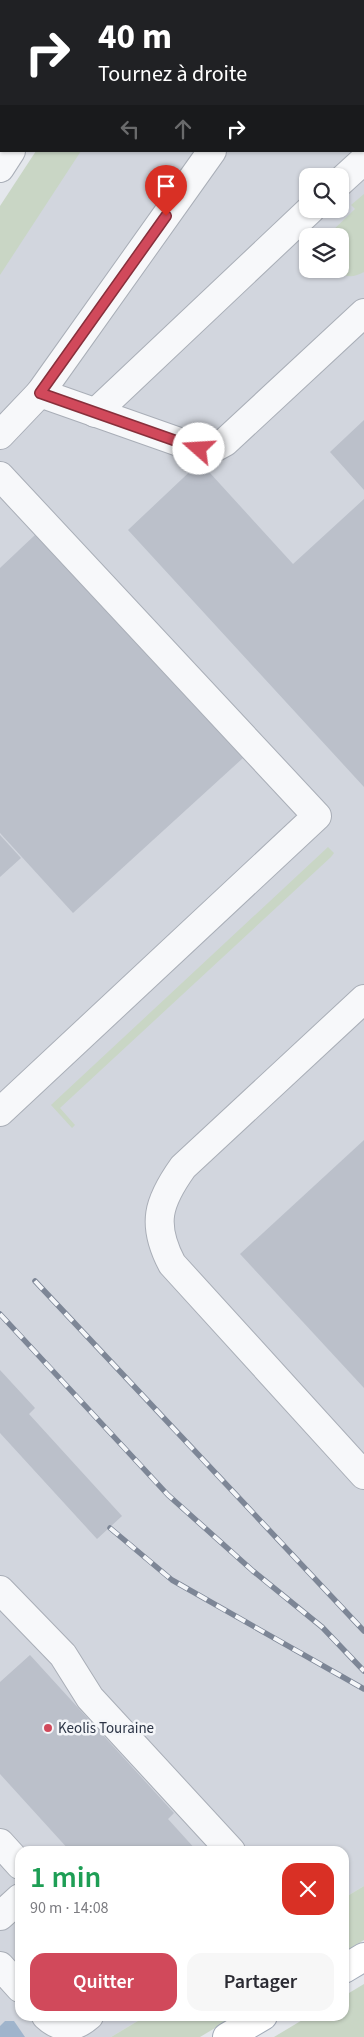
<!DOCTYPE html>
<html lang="fr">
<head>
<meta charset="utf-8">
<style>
  :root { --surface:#fff; --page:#f7f7f7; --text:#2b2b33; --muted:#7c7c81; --accent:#d1495b }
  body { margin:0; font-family:"Source Sans 3",sans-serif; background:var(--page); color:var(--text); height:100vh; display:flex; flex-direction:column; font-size:19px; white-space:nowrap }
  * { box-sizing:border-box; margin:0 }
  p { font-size:16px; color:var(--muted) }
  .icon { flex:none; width:28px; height:28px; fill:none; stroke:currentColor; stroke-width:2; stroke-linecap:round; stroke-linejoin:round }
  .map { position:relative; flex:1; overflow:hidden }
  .sheet { position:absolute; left:15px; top:1846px; width:334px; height:175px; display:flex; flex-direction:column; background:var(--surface); border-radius:15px; box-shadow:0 1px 4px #0004 }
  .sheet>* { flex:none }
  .banner { position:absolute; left:0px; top:0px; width:365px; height:152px; box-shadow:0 1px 4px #0004; background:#202124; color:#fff; overflow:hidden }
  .buttons { position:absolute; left:299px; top:168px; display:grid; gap:10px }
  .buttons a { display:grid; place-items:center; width:50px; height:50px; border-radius:10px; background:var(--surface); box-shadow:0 1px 4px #0004; font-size:25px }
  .pin { position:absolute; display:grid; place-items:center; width:42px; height:42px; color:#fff; margin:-51px -21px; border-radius:50% 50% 50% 0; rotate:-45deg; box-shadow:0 0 5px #0007 }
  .pin .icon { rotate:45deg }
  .me { position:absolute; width:55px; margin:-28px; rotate:289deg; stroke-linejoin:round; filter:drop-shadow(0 0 4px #0008) }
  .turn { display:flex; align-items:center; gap:18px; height:105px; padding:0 15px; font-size:22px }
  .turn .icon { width:65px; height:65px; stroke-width:2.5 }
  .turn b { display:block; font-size:35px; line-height:42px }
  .lanes { display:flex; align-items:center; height:48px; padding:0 15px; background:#0003; justify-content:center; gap:25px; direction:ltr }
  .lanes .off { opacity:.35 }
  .round { display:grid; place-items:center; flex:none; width:52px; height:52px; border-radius:15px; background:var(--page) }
  .head { display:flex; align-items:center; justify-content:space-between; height:85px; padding:0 15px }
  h1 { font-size:30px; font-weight:600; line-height:38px; color:#1e9e55 }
  .primary-button { display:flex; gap:10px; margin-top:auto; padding:10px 15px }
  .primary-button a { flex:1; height:58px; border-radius:15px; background:var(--accent); color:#fff; font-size:20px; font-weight:600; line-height:58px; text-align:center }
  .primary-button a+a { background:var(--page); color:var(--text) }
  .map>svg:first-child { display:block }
</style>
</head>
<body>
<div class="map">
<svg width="364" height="2037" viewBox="0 0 364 2037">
  <rect width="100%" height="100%" fill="#e4e7ec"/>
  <path fill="#d2d6de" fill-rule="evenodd" d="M140,0H364V1886L344,1898V1851H20V2016H146L111,2037H0V211L39,151H364V1ZM308,176H340V209H308ZM308,236H340V269H308Z"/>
  <g fill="#c9d6c5">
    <polygon points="1,2 1,138 0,140 0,4"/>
    <polygon points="36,151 81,151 0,275 0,206"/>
    <path d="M364,194V272C353,278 345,278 336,269H340V236H319L324,231L328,235L355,209L351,205Z"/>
    <polygon points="328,847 334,853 331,857 60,1108 75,1125 72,1128 51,1105"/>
    <polygon points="364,1886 364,1940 344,1952 344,1898"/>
    <polygon points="364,1984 364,2037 274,2037 309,2016 344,2016 344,1996"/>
    <polygon points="146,2016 235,2016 200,2037 111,2037"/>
  </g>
  <polygon fill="#9fb4cc" points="5,2021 14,2021 25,2037 0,2037 0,2026"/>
  <g fill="#bbc0ca">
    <polygon points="364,420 364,490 330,452"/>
    <polygon points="200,462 293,564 364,499 364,787 128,530"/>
    <polygon points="35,535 243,758 73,913 0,833 0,568"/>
    <polygon points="0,835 21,858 0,877"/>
    <polygon points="364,1140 364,1388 240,1254"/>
    <polygon points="0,1370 35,1408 29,1414 122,1516 97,1539 0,1433"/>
    <polygon points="30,1655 174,1813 168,1819 197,1851 70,1851 0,1774 0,1682"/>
  </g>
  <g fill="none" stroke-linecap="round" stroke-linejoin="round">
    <defs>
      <g id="minor">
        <polyline points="110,1 111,0"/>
        <polyline points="364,14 364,15"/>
        <polyline points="0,168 11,151"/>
        <polyline points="340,182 364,160"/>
        <polyline points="40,393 199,449 214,448 225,442 364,313"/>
        <polyline points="95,413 311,209"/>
        <polyline points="0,435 40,393 212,151"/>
        <polyline points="0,476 317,816 0,1112"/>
        <path d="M364,999L183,1167C158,1202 151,1224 172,1264L364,1475"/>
        <polyline points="0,1590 63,1655 90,1698 231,1851"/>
        <polyline points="0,1843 20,1865"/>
        <polyline points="0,1916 20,1898"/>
        <polyline points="0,1966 20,1988"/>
        <path d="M46,2016C60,2029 74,2029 89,2016"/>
      </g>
      <g id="major">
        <polyline points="344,1969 364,1957"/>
        <polyline points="227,2037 263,2016"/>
      </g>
    </defs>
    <use href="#minor" stroke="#a9aeb7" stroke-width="30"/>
    <use href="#major" stroke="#a3abb8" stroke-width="30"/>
    <use href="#minor" stroke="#f7f8fa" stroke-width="28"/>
    <use href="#major" stroke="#fff" stroke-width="28"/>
    <defs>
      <g id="rail">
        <polyline points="35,1281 364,1631"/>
        <polyline points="0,1314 168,1495 253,1571 322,1627 364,1671"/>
        <polyline points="110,1528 172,1580 364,1689"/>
      </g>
    </defs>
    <use href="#rail" stroke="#7d8696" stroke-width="5.5"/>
    <use href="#rail" stroke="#f4f6f9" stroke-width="4" stroke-dasharray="11" stroke-linecap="butt"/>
  </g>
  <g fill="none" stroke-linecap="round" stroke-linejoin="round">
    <defs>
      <polyline id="route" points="166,216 40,393 199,449"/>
    </defs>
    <use href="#route" stroke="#882f3b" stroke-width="12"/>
    <use href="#route" stroke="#d1495b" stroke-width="9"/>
  </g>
  <circle fill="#d1495b" stroke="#f4f6f9" stroke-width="2" cx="48" cy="1728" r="5"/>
  <g text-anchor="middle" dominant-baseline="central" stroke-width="5" stroke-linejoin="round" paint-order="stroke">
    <g font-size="15" fill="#2b3445" stroke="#f4f6f9" text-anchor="start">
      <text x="58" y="1728">Keolis Touraine</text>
    </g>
  </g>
</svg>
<div class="buttons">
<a><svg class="icon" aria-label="search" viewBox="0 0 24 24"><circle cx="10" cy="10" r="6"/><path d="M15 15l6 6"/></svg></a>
<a><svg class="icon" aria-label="layers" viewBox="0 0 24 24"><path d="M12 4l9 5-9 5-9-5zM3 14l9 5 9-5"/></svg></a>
</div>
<div class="pin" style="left:166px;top:216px;background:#d93025"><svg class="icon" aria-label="arrive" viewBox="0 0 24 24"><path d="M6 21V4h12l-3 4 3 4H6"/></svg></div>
<svg class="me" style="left:199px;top:449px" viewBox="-20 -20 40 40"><circle r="19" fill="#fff"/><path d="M0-13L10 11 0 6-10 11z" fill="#d1495b"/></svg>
<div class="banner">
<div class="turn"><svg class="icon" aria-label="right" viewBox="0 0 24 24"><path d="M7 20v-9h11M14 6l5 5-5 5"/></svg><div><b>40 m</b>Tournez à droite</div></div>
<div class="lanes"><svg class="icon off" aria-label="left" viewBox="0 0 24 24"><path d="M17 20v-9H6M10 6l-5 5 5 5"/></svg><svg class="icon off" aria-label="ahead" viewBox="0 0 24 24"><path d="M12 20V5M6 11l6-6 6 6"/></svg><svg class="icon" aria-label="right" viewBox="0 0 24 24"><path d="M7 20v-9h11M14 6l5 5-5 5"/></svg></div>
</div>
<section class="sheet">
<div class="head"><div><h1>1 min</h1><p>90 m · 14:08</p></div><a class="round" style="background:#d93025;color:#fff"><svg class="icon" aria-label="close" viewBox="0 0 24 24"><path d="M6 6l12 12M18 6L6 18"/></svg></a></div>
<div class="primary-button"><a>Quitter</a><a>Partager</a></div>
</section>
</div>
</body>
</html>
